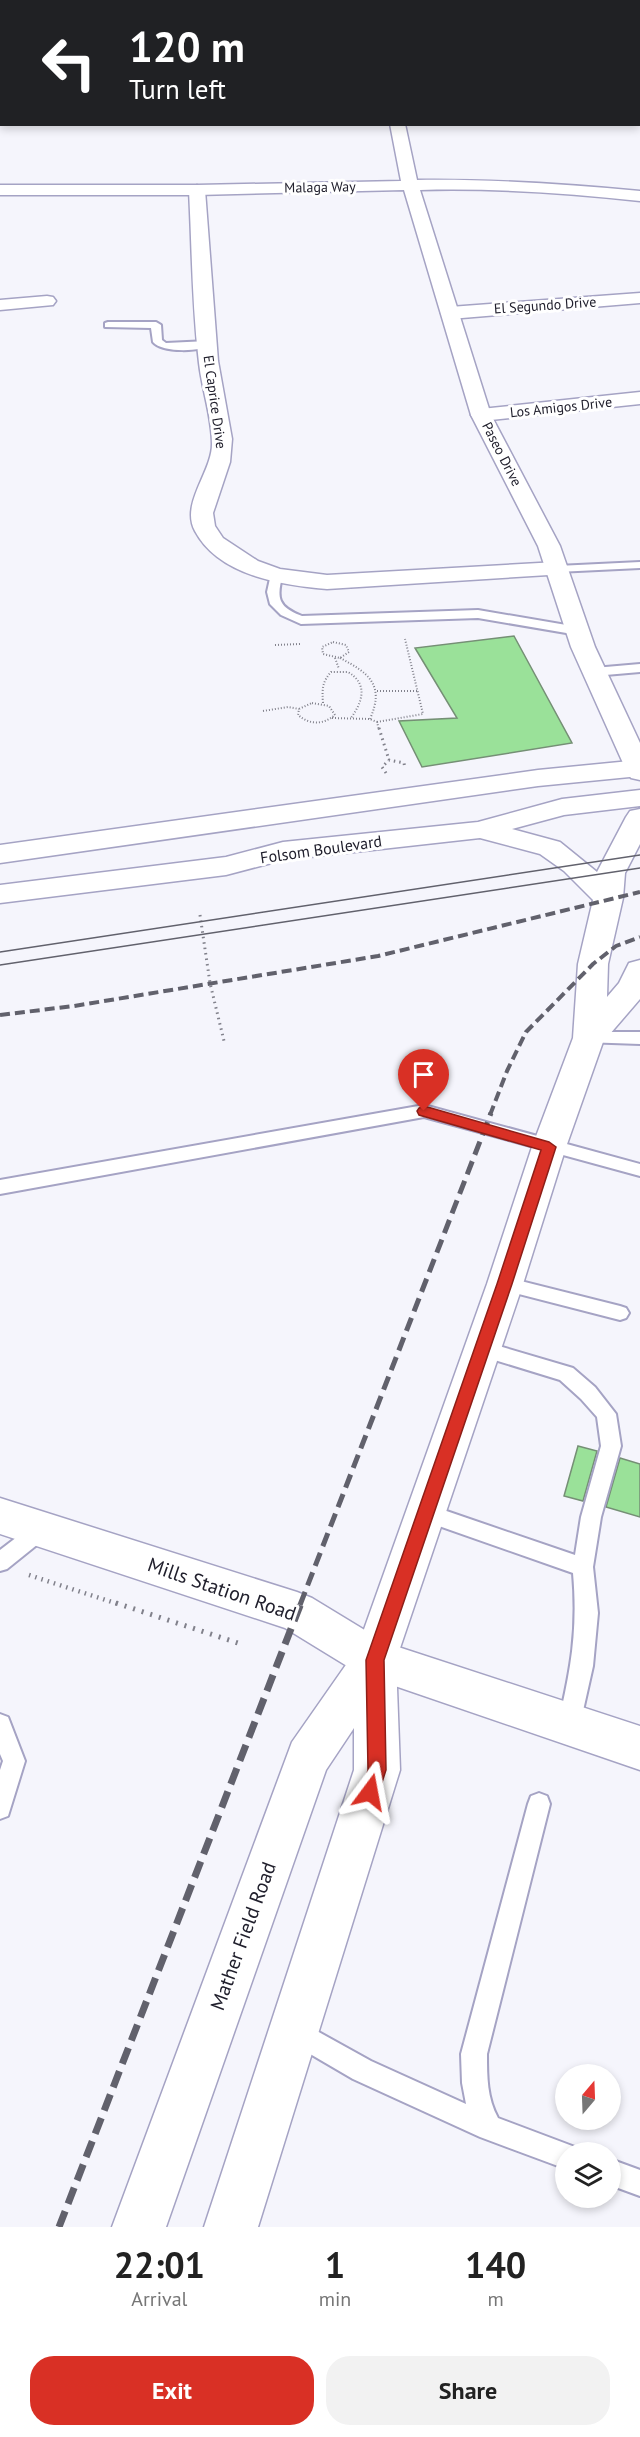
<!DOCTYPE html>
<html lang="en">
<head>
<meta charset="utf-8">
<style>
  :root { --surface:#fff; --page:#f2f2f2; --text:#222; --muted:#767676; --accent:#d93025 }
  body { margin:0; font-family:"PT Sans",sans-serif; background:var(--page); color:var(--text); height:100vh; display:flex; flex-direction:column; font-size:22px; white-space:nowrap }
  * { box-sizing:border-box; margin:0 }
  p { font-size:20px; color:var(--muted) }
  .icon { flex:none; width:33px; height:33px; fill:none; stroke:currentColor; stroke-width:2; stroke-linecap:round; stroke-linejoin:round }
  .map { position:relative; height:2227px; overflow:hidden }
  .details { display:flex; flex-direction:column; background:var(--surface); flex:1 }
  .details>* { flex:none }
  .banner { position:absolute; left:0px; top:0px; width:640px; height:126px; box-shadow:0 3px 9px #0003; background:#202124; color:#fff; overflow:hidden }
  .needle { width:39px; rotate:19deg }
  .tools { position:absolute; left:555px; top:2064px; display:grid; gap:12px }
  .tools a { display:grid; place-items:center; width:66px; height:66px; border-radius:50%; background:var(--surface); box-shadow:0 3px 9px #0003; font-size:30px }
  .pin { position:absolute; display:grid; place-items:center; width:51px; height:51px; color:#fff; margin:-62px -26px; border-radius:50% 50% 50% 0; rotate:-45deg; box-shadow:0 0 6px #0007 }
  .pin .icon { rotate:45deg }
  .me { position:absolute; width:66px; margin:-33px; rotate:13deg; stroke-linejoin:round; filter:drop-shadow(0 0 4px #0008) }
  .turn { display:flex; align-items:center; gap:21px; height:126px; padding:0 30px; font-size:27px }
  .turn .icon { width:78px; height:78px; stroke-width:2.5 }
  .turn b { display:block; font-size:42px; line-height:51px }
  .eta { display:flex; justify-content:space-evenly; align-items:center; height:102px; text-align:center }
  .eta b { font-size:36px; font-weight:600; line-height:42px }
  .button { display:flex; gap:12px; margin-top:auto; padding:12px 30px }
  .button a { flex:1; height:69px; border-radius:24px; background:var(--accent); color:#fff; font-size:24px; font-weight:600; line-height:69px; text-align:center }
  .button a+a { background:var(--page); color:var(--text) }
  .map>svg:first-child { display:block }
</style>
</head>
<body>
<div class="map">
<svg width="640" height="2227" viewBox="0 0 640 2227">
  <rect width="100%" height="100%" fill="#f5f5fc"/>
  <g fill="#9ae199" stroke="#758f75" stroke-width="1.5">
    <polygon points="514,636 572,743 422,767 399,721 457,718 415,648"/>
    <polygon points="578,1446 597,1451 583,1501 564,1496"/>
    <polygon points="620,1458 640,1464 640,1517 606,1507"/>
  </g>
  <g fill="none" stroke-linecap="round" stroke-linejoin="round">
    <defs>
      <g id="service">
        <path d="M108,322H156L161,325L162,340L166,343L208,341L213,344C202,352 162,353 153,342L151,328L105,327V323Z"/>
        <polygon points="640,562 640,568 557,572 551,569 557,566"/>
        <path d="M277,571L283,574C276,598 278,607 302,616L478,610L578,627L584,631L578,635L478,618L301,624L281,615L270,604L267,592L271,574Z"/>
        <polygon points="640,664 640,672 594,676 588,672 594,668"/>
        <polygon points="589,1032 640,1032 640,1044 583,1042 581,1038 583,1034"/>
        <polygon points="424,1105 640,1164 640,1176 424,1117 0,1194 0,1180"/>
        <polygon points="505,1277 620,1306 626,1308 629,1313 626,1318 620,1320 499,1289 496,1284 499,1279"/>
        <path d="M482,1341L573,1368L595,1387L616,1414L621,1446L601,1517L593,1567L598,1613L593,1666L580,1724L577,1732L569,1735L561,1732L558,1724C571,1669 578,1630 573,1573L419,1519L416,1513L419,1507L426,1504L575,1555L581,1517L601,1446L597,1417L581,1399L560,1380L475,1354L473,1349L475,1344Z"/>
        <polygon points="41,1521 48,1524 51,1530 48,1536 7,1569 0,1571 0,1550 34,1524"/>
        <polygon points="0,1714 8,1717 25,1761 8,1816 0,1819 0,1770 3,1761 0,1754"/>
        <path d="M539,1793L547,1796L550,1804L487,2054C487,2077 487,2098 498,2118L575,2147L578,2152H566V2169L480,2137L353,2079L288,2041L285,2032L288,2023L297,2020L371,2061L466,2104L462,2083L461,2054L528,1804L531,1796Z"/>
        <polygon points="610,2159 640,2170 640,2196 610,2185"/>
      </g>
      <g id="minor">
        <polygon points="244,0 259,0 243,2"/>
        <polygon points="464,0 477,0 463,2"/>
        <rect x="0" y="23" width="2" height="8"/>
        <path d="M197,185L205,190L218,361L232,439L230,462L213,513L215,526L223,538L258,561L280,569L327,575L557,562L565,564L569,569L565,574L327,589C282,585 219,576 195,531C180,504 212,472 212,444C212,417 202,390 199,363C192,306 192,248 189,190Z"/>
        <polygon points="640,293 640,303 450,319 444,317 441,313 444,309 450,307"/>
        <polygon points="47,296 53,297 56,301 53,305 0,310 0,300"/>
        <polygon points="640,392 640,404 481,421 474,419 471,415 474,411 481,409"/>
      </g>
      <g id="tertiary">
        <rect x="0" y="76" width="2" height="9"/>
        <path d="M390,124H405L417,180C492,179 566,184 640,191V201C567,193 494,188 420,190L491,415L560,546L595,647L640,743V780L631,778L627,772L571,647L538,546L471,415L404,190L197,195H0V185H197L401,181Z"/>
        <polygon points="0,1498 297,1592 312,1598 386,1643 640,1726 640,1770 360,1674 285,1628 0,1534"/>
      </g>
      <g id="secondary">
        <polygon points="640,760 640,776 538,786 0,863 0,845 538,770"/>
        <polygon points="640,790 640,806 564,815 512,829 560,842 597,872 626,817 630,811 640,809 640,844 625,873 623,898 608,964 607,997 619,983 629,963 640,960 640,999 603,1042 566,1147 523,1284 396,1660 400,1770 258,2227 204,2227 354,1770 354,1728 326,1770 166,2227 112,2227 292,1742 357,1649 487,1284 532,1147 573,1038 578,964 593,900 564,871 540,854 480,838 283,860 226,875 0,903 0,885 226,857 283,842 478,822 562,799"/>
      </g>
    </defs>
    <use href="#service" stroke="#a5a3c4" stroke-width="4"/>
    <use href="#minor" stroke="#a5a3c4" stroke-width="3"/>
    <use href="#tertiary" stroke="#a5a3c4" stroke-width="3"/>
    <use href="#secondary" stroke="#a5a3c4" stroke-width="3"/>
    <g stroke="#81818b" stroke-width="2" stroke-dasharray="1 2" stroke-linecap="butt">
      <polygon points="333,642 346,645 349,652 340,658 323,654 322,647"/>
      <polyline points="275,645 300,644"/>
      <polyline points="335,658 339,669"/>
      <path d="M340,658C369,673 385,685 370,719"/>
      <polyline points="377,691 418,691"/>
      <path d="M312,703L329,706L335,715C323,725 310,725 298,715L299,709Z"/>
      <path d="M323,703C322,690 322,682 331,672H348C368,684 363,701 351,718"/>
      <polyline points="263,711 288,707 299,709"/>
      <polyline points="332,718 370,719 377,722 379,730"/>
      <polyline points="377,722 423,714 405,639"/>
    </g>
    <g stroke="#81818b" stroke-width="3" stroke-dasharray="1.5 4" stroke-linecap="butt">
      <polyline points="379,728 389,760"/>
      <polyline points="386,773 382,767 389,760 404,763 405,769"/>
      <polyline points="200,915 210,983 224,1041"/>
    </g>
    <polyline stroke="#81818b" stroke-width="4.5" stroke-dasharray="1.5 5" stroke-linecap="butt" points="29,1575 121,1605"/>
    <polyline stroke="#81818b" stroke-width="5" stroke-dasharray="2 7" stroke-linecap="butt" points="116,1603 241,1644"/>
    <use href="#service" fill="#fff" fill-rule="evenodd"/>
    <use href="#minor" fill="#fff" fill-rule="evenodd"/>
    <use href="#tertiary" fill="#fff" fill-rule="evenodd"/>
    <use href="#secondary" fill="#fff" fill-rule="evenodd"/>
    <g stroke="#61616c" stroke-width="1.5">
      <polyline points="0,952 640,855"/>
      <polyline points="0,965 640,868"/>
    </g>
    <g stroke="#61616c" stroke-width="4" stroke-dasharray="10 5" stroke-linecap="butt">
      <polyline points="0,1015 74,1006 378,956 640,892"/>
      <polyline points="490,1115 507,1071 526,1032 593,964 616,946 640,937"/>
    </g>
    <polyline stroke="#61616c" stroke-width="5" stroke-dasharray="14 7" stroke-linecap="butt" points="300,1605 491,1113"/>
    <polyline stroke="#61616c" stroke-width="7" stroke-dasharray="17 8" stroke-linecap="butt" points="59,2227 301,1603"/>
  </g>
  <polygon fill="#d93025" stroke="#8d1f18" stroke-width="1.5" points="424,1106 549,1142 556,1147 512,1284 384,1660 386,1770 377,1798 370,1801 363,1798 361,1792 368,1770 366,1660 497,1284 541,1150 419,1115 417,1111 419,1108"/>
  <g text-anchor="middle" dominant-baseline="central" stroke-width="6" stroke-linejoin="round" paint-order="stroke">
    <g font-size="14" fill="#21202d" stroke="#fff">
      <text transform="translate(320 187) rotate(-1)">Malaga Way</text>
      <text transform="translate(545 305) rotate(-4)">El Segundo Drive</text>
      <text transform="translate(215 402) rotate(82)">El Caprice Drive</text>
      <text transform="translate(561 407) rotate(-6)">Los Amigos Drive</text>
      <text transform="translate(502 454) rotate(63)">Paseo Drive</text>
    </g>
    <g font-size="16" fill="#21202d" stroke="#fff">
      <text transform="translate(321 849) rotate(-8)">Folsom Boulevard</text>
    </g>
    <g font-size="20" fill="#21202d" stroke="#fff">
      <text transform="translate(222 1589) rotate(19)">Mills Station Road</text>
      <text transform="translate(243 1936) rotate(-70)">Mather Field Road</text>
    </g>
  </g>
</svg>
<div class="tools">
<a><svg class="needle" viewBox="-14 -14 28 28"><path d="M0-13l5 13h-10z" fill="#e53935"/><path d="M0 13l5-13h-10z" fill="#767676"/></svg></a>
<a><svg class="icon" aria-label="layers" viewBox="0 0 24 24"><path d="M12 4l9 5-9 5-9-5zM3 14l9 5 9-5"/></svg></a>
</div>
<div class="pin" style="left:424px;top:1111px;background:#d93025"><svg class="icon" aria-label="arrive" viewBox="0 0 24 24"><path d="M6 21V4h12l-3 4 3 4H6"/></svg></div>
<svg class="me" style="left:370px;top:1792px" viewBox="-20 -20 40 40"><path d="M0-17L14 15 0 8-14 15z" fill="#d93025" stroke="#fff" stroke-width="4"/></svg>
<div class="banner">
<div class="turn"><svg class="icon" aria-label="left" viewBox="0 0 24 24"><path d="M17 20v-9H6M10 6l-5 5 5 5"/></svg><div><b>120 m</b>Turn left</div></div>
</div>
</div>
<section class="details">
<div class="eta">
<div><b>22:01</b><p>Arrival</p></div>
<div><b>1</b><p>min</p></div>
<div><b>140</b><p>m</p></div>
</div>
<div class="button"><a>Exit</a><a>Share</a></div>
</section>
</body>
</html>
